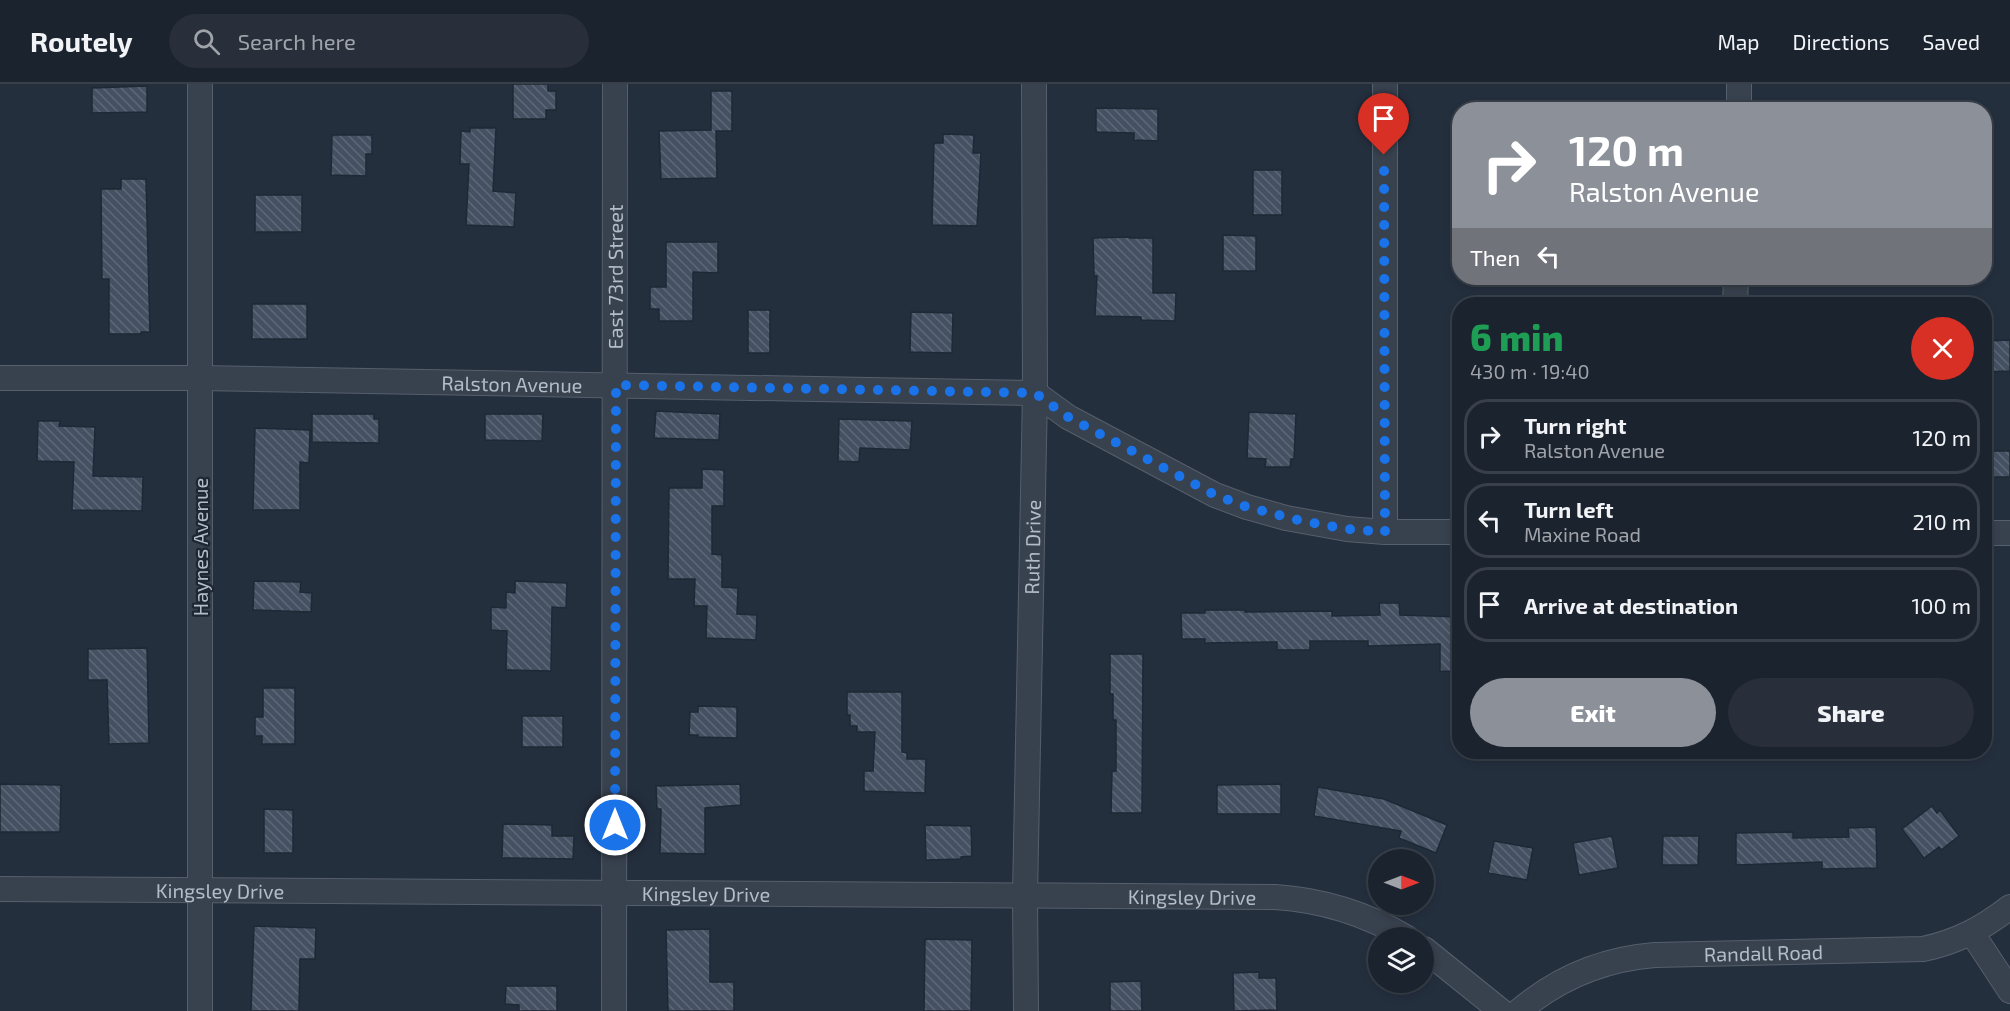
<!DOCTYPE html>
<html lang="en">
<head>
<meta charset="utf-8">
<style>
  :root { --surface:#1b232e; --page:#282f3a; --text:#f1f3f6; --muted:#a0a4aa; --line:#39404a; --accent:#8c9099 }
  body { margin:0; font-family:"Exo 2",sans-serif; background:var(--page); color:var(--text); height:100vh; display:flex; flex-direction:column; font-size:22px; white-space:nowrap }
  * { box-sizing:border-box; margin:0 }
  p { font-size:20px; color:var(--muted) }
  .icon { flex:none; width:33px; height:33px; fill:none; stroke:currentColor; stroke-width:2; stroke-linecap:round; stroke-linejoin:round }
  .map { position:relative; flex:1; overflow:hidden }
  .sheet { position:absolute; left:1452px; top:213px; width:540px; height:462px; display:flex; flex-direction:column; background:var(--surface); border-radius:24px; box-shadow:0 3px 9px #0003,0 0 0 2px var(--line) }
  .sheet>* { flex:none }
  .top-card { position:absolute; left:1452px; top:18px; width:540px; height:183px; border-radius:24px; box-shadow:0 3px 9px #0003,0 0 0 2px var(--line); background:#8c9099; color:#fff; overflow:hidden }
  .needle { width:39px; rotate:90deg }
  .fabs { position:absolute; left:1368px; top:765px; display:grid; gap:12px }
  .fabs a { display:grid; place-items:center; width:66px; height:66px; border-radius:50%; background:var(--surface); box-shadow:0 3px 9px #0003,0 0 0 2px var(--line); font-size:30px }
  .pin { position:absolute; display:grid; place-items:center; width:51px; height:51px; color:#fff; margin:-62px -26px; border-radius:50% 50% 50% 0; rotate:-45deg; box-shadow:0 0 6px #0007 }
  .pin .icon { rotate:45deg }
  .me { position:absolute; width:66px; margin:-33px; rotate:0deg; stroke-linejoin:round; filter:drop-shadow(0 0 4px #0008) }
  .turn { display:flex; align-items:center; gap:21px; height:126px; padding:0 18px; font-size:27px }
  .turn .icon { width:78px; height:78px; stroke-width:2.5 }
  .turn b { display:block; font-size:42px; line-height:51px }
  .then { display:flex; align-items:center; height:57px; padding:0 18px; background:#0003; gap:12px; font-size:22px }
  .round { display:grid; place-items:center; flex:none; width:63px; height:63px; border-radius:32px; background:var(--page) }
  .headline { display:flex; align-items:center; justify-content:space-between; height:102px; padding:0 18px }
  h1 { font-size:36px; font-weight:800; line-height:45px; color:#1e9e55 }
  .button { display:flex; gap:12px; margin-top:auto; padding:12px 18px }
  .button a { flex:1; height:69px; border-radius:36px; background:var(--accent); color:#fff; font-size:24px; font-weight:800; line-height:69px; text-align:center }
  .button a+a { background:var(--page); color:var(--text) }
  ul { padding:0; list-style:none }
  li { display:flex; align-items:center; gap:18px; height:75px; margin:0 12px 9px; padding:0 6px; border:3px solid var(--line); border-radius:24px }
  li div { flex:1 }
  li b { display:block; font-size:22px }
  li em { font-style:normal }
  header { display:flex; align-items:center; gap:36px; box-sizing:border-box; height:84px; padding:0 30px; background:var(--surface); border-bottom:2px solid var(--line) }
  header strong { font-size:28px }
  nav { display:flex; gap:33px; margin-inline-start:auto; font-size:21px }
  .search { width:420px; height:54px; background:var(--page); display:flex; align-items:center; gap:15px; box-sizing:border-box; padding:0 21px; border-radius:33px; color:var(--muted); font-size:22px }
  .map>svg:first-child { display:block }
</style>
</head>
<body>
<header>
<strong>Routely</strong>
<div class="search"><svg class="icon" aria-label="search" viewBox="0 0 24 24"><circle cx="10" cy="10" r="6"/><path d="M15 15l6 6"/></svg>Search here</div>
<nav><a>Map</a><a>Directions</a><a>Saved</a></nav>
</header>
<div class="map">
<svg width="2010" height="927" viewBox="0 0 2010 927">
  <defs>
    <pattern id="building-back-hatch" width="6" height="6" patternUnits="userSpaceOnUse" patternTransform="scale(1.5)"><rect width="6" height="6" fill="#455162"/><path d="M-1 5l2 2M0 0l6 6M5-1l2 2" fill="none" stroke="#5d6877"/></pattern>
  </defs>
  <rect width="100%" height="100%" fill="#242f3e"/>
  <g fill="url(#building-back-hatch)" stroke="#1f2835" stroke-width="1.5">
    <polygon points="513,0 548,0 548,7 556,7 556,26 546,26 546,35 513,35"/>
    <polygon points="147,2 147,28 92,29 92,4"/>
    <polygon points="711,7 732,7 732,47 716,47 717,94 661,95 659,47 711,46"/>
    <polygon points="1096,24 1158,25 1158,57 1134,56 1134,49 1096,48"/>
    <polygon points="470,44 496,44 493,107 516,109 514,143 466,141 469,80 460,80 461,47 470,48"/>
    <polygon points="943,50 974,51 973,69 981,69 977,142 932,141 934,59 943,59"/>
    <polygon points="332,51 372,51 372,70 366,70 366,92 331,91"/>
    <rect x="1253" y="86" width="29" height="45"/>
    <polygon points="121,95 146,95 150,248 141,248 141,250 109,250 109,195 102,195 101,105 121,105"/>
    <rect x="255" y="111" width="47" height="37"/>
    <polygon points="1223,151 1256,152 1256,187 1223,187"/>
    <polygon points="1130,153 1130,154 1153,154 1153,209 1176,209 1175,237 1141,236 1141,233 1095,232 1097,192 1094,192 1093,154"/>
    <polygon points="666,158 718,158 718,189 693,188 693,237 659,237 659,225 650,225 650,203 666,203"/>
    <rect x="252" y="220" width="55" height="35"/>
    <rect x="748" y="226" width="22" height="43"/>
    <polygon points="911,228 953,229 952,269 910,268"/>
    <polygon points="2010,256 2010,287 1984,288 1984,257"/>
    <polygon points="656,327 720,330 719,356 654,354"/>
    <polygon points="1249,328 1296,330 1294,375 1291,375 1290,383 1265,383 1266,375 1247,374"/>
    <polygon points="312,330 374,330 374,335 379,335 379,359 312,358"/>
    <polygon points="485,330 543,330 542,357 485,356"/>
    <polygon points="839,335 912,337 910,366 860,364 859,378 838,377"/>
    <polygon points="38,337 60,337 59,342 95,343 93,392 143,393 142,427 72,426 74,378 37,377"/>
    <polygon points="255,344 310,346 309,379 300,378 300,426 253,426"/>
    <rect x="1984" y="367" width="26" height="26"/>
    <polygon points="702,385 724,386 724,422 712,422 712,470 722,471 722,503 738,504 737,530 757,531 756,556 706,554 707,522 694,522 695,495 668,495 669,404 702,404"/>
    <polygon points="254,497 301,498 300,508 312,509 311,528 253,526"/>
    <polygon points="515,497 567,499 566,524 552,523 551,587 506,586 507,547 491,546 491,523 506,524 506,508 515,509"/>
    <polygon points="1379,519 1399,519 1400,531 1460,533 1460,588 1440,587 1440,560 1368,562 1368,557 1310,557 1310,566 1277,566 1277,558 1205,559 1205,555 1182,555 1181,529 1205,529 1205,526 1245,526 1245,528 1332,527 1332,532 1380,531"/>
    <polygon points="147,564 149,659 109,660 107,596 88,596 88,565"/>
    <polygon points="1110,570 1143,570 1142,729 1111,729 1112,687 1116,687 1116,636 1113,636 1113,610 1110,610"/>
    <polygon points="263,604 295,604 295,660 262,660 262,652 255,652 255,633 263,633"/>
    <polygon points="847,608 902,608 902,668 907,669 907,675 926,675 925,709 864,707 864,687 873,687 875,648 857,648 857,642 850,642 850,631 847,631"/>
    <polygon points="698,622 737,623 737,654 698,653 698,651 689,651 690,628 698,628"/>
    <rect x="522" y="632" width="41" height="31"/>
    <polygon points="0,700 61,701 60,748 0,748"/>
    <polygon points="740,700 741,721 705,724 705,770 660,769 661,725 657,725 656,702"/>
    <polygon points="1281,700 1281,730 1217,730 1217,701"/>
    <polygon points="1318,703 1384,715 1447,741 1436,769 1399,754 1401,747 1314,732"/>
    <polygon points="1932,722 1937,729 1940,726 1959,752 1941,766 1939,763 1924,774 1902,745"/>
    <polygon points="264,725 293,726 293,769 264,769"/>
    <polygon points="503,740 552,741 552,752 574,752 573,775 502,774"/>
    <polygon points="925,741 971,742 972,772 961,773 961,775 926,776"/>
    <polygon points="1876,743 1877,784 1822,785 1822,778 1736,781 1736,749 1793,748 1793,754 1849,753 1848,744"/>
    <polygon points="1612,752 1618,784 1579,791 1573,759"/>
    <polygon points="1663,752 1699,752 1698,781 1662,781"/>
    <polygon points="1494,757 1533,764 1527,796 1488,789"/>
    <polygon points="254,842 316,844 315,875 300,875 299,927 251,927"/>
    <polygon points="710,845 710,898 734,898 734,927 668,927 666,846"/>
    <polygon points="925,855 972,856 971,927 924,927"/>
    <polygon points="1259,888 1259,894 1276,894 1277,926 1234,927 1233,889"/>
    <polygon points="1141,897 1142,927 1110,927 1110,898"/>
    <polygon points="506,902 557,902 557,927 519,927 519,921 505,920"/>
  </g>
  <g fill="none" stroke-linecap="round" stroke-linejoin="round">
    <defs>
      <g id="street">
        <polyline points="200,0 200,927"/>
        <polyline points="1385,0 1385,448"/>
        <polyline points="1739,26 1739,0"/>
        <polyline points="1735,220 1736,194"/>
        <path id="s1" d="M0,294H200L1035,309L1068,333L1215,411L1247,423L1286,434L1347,445L1385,448H1460"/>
        <polyline points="1984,449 2010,449"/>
        <path id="s2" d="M0,805L1275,813C1323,816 1365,829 1407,854"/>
        <polyline points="1972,849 2010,907"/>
        <polyline points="1424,865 1501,927"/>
        <path id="s3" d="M614,927L615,0"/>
        <path id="s4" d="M1026,927L1025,811L1035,309L1034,0"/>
        <path id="s5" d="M1519,927C1558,894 1604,875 1655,871L1923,865C1957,858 1983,844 2010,823"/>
      </g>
    </defs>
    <use href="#street" stroke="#565f6c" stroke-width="26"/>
    <use href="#street" stroke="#38414e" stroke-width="24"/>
  </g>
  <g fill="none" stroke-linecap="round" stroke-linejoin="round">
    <polyline stroke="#1a73e8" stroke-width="10" stroke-dasharray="0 18" points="615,741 616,301 1035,309 1068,333 1215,411 1247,423 1302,437 1347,445 1385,448 1384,71"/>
  </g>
  <g text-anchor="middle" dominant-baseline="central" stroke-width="4.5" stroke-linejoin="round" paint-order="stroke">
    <g font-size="20" fill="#b4bcc9" stroke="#1d2633">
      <text stroke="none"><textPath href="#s3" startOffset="734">East 73rd Street</textPath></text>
      <text stroke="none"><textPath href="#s1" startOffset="512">Ralston Avenue</textPath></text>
      <text transform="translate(200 463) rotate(-90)">Haynes Avenue</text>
      <text stroke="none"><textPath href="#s4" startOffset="464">Ruth Drive</textPath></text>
      <text stroke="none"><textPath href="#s2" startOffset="220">Kingsley Drive</textPath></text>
      <text stroke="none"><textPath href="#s2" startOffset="706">Kingsley Drive</textPath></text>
      <text stroke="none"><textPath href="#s2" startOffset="1192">Kingsley Drive</textPath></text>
      <text stroke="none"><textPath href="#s5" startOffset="258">Randall Road</textPath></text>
    </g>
  </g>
</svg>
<div class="fabs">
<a><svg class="needle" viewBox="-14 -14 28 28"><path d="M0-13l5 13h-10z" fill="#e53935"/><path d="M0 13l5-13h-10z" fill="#a0a4aa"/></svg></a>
<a><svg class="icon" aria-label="layers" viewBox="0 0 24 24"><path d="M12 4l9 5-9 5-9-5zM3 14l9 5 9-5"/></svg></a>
</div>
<div class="pin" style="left:1384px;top:71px;background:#d93025"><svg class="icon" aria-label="arrive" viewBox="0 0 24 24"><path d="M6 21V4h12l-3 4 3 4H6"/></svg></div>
<svg class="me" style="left:615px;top:741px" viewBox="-20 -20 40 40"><circle r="17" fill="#1a73e8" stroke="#fff" stroke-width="3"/><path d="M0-11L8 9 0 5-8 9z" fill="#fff"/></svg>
<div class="top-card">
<div class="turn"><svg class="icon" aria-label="right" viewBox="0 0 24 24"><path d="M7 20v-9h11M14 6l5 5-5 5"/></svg><div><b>120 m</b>Ralston Avenue</div></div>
<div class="then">Then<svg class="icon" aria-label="left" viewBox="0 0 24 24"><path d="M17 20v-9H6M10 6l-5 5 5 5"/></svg></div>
</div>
<section class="sheet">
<div class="headline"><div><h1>6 min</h1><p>430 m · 19:40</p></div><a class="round" style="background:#d93025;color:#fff"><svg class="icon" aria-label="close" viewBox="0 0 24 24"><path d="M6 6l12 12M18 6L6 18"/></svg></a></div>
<ul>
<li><svg class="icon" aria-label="right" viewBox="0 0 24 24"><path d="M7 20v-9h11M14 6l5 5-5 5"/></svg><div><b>Turn right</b><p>Ralston Avenue</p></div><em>120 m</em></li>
<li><svg class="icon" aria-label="left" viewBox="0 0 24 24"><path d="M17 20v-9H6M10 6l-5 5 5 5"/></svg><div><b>Turn left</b><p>Maxine Road</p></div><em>210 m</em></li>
<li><svg class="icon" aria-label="arrive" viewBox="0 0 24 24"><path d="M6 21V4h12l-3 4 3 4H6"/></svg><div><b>Arrive at destination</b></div><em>100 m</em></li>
</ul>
<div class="button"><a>Exit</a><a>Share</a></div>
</section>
</div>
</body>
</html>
